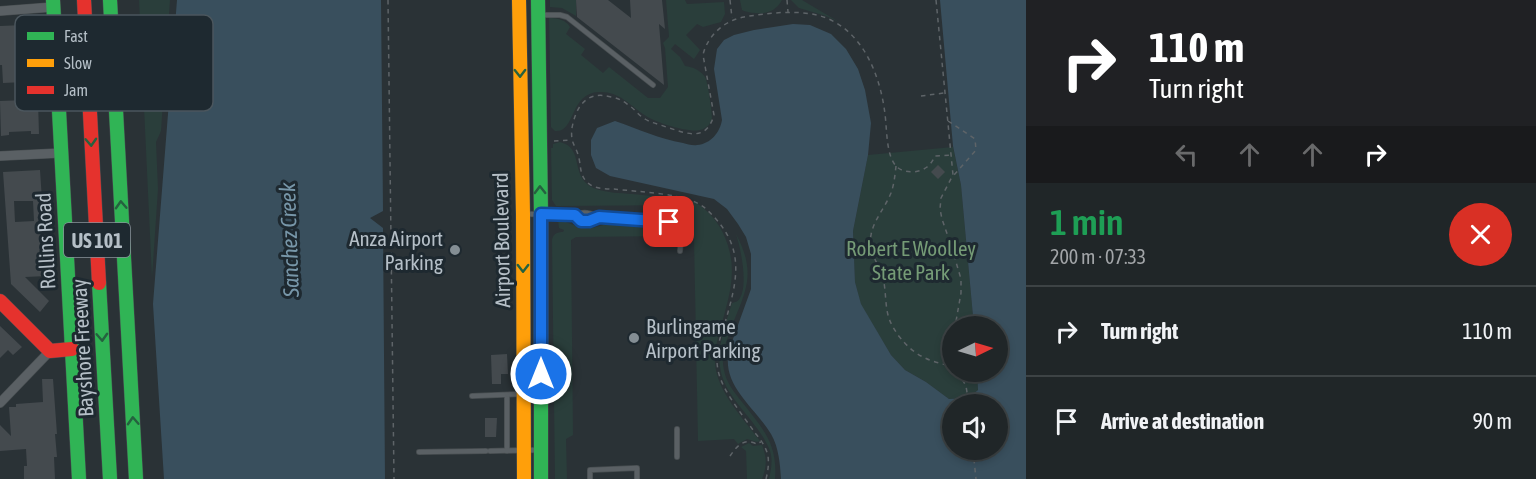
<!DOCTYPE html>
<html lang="en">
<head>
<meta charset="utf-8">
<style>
  :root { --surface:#202628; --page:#282e30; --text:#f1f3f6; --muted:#a2a5a8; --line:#3d4345 }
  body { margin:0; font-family:"Asap Condensed",sans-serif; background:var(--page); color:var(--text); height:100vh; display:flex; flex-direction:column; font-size:22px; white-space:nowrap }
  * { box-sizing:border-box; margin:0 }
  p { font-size:20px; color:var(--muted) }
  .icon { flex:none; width:33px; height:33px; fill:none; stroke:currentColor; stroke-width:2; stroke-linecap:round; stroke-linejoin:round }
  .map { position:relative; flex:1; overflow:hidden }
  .sheet { display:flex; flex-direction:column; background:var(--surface); width:510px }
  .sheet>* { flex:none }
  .top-card { background:#202124; color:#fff; overflow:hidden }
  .needle { width:39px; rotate:85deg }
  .fabs { position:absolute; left:942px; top:316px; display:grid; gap:12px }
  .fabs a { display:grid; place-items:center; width:66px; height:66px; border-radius:50%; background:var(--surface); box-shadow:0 3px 9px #0003,0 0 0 2px var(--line); font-size:30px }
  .pin { position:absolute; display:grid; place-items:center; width:51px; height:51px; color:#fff; margin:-26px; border-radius:12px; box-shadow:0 3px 9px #0006 }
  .me { position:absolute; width:66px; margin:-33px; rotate:0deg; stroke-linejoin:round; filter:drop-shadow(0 0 4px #0008) }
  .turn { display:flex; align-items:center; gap:21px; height:126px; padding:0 24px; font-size:27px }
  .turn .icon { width:78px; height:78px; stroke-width:2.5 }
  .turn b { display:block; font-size:42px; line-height:51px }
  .lanes { display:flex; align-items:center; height:57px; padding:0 24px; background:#0003; justify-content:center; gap:30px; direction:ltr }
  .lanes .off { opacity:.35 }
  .round { display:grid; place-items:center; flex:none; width:63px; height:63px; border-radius:32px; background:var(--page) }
  .headline { display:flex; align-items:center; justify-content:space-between; height:102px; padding:0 24px }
  h1 { font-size:36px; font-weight:600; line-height:45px; color:#1e9e55 }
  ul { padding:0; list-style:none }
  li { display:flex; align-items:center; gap:18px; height:90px; padding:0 24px; border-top:2px solid var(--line) }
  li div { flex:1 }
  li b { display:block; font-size:22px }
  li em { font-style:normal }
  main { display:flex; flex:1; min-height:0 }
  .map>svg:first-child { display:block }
</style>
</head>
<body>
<main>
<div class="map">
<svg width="1026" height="479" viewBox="0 0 1026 479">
  <rect width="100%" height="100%" fill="#2a3236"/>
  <g fill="#2a3e3b">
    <polygon points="139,0 170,0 161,131 156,142 158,189 152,278"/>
    <polygon points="550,0 576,0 576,16 562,8 550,7"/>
    <path d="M666,0H685L687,4L724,2L725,14L721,22L703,27L697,24L686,35L700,50L694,59L675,44L671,49L680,57L685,66C693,67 700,70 705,77C708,82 712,112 712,118C711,124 706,129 700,130C688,133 653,122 643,114C629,104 618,91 599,92C569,93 576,133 555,131L551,127L549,18C558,18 566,20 570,27L566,34L585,49L581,55L603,73L609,67L648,98H660L668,87L665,48L663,43L669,37Z"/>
    <path d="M740,0H782C774,15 759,15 744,11L742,10Z"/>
    <polygon points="791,0 802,0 839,22 826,16 799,8"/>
    <path d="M560,142C586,148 568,179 596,189C608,193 620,193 632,194C646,195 660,197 673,199C680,200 689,200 696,203C708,210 717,221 723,233C740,269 729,295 720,331C717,341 714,352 715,363C717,392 743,418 760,441L757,442L747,439L738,444L734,439L698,441L694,239L691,205L556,206L552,200L551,148H553V144Z"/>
    <polygon points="953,147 961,185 974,327 952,327 952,372 977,372 978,390 968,398 949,399 926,382 905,370 891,355 861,305 855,282 853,231 868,155"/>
    <path d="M558,220C567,221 575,227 585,228C595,229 603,224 613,223C630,222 649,226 666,227L672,229L674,234L673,236L576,237L571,240L573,435L566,439L567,479H555L552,240C553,234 557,232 563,232L564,230L559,228Z"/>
    <path d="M736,234C759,277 743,295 729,334C724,348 721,355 724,370C726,382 734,392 742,402C762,428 778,443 775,479H769C771,470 773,460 770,451C759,421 724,399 720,367C717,346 726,323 732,303C735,302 738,302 740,298C748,284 741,249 736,234Z"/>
    <path d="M749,443L753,446L762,445C767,458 767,466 762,479H747L746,451L741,447Z"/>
  </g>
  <g fill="#394f5d" fill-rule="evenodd">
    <polygon points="177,0 381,0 383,211 370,218 383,228 385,479 164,479 153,304"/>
    <path d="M940,0H1026V479H781C780,464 779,448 771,434C754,406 721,386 729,350L751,289V254L746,237L738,224L727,209L714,199L610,176L596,168L591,155V140L597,128L615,121C638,129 660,139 683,143C687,144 693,146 697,145C711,144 720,132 722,120L714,69L717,49L724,40L734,35L754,30L793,24L810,25L831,34L846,49L858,69L865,90L871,123L868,155L853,231L855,282L861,304L891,355L905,370L926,382L949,399L968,398L978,390L977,372H998V327H974L961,185L953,146ZM952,405H998V450H952Z"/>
  </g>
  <g fill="#444a4e" fill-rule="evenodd">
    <polygon points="576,0 608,0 631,18 630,0 662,0 665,29 659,24 664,85 577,17"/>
    <polygon points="25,23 33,23 36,68 37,68 39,134 31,134 31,131 9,132 9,135 1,136 0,101 26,100 24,82 3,83 2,65 0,65 0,26 25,25"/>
    <polygon points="938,165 945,172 938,179 931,172"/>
    <path d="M40,170L47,276L25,277L49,301L40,312L11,284L3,172ZM14,201H33L34,221L15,222Z"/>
    <polygon points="0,326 22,347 13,355 8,350 0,358"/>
    <polygon points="507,354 508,374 501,374 501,384 492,384 491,355"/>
    <polygon points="42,379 53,379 57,434 55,434 57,457 54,457 55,479 24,479 24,466 27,466 26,449 0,451 0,425 11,436 9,407 16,407 16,404 43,402"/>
    <polygon points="485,418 497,418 496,437 485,437"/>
  </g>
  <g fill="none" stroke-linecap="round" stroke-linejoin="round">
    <defs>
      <g id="lane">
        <polyline points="540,15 560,15 567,17 653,85"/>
        <path d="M525,214L575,215C584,211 590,213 599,217L589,221H581L575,215"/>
        <path d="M599,217L669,222C683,228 681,239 680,251"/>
        <polyline points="507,395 507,451"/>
        <polyline points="472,396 520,394"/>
        <polyline points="677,429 677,457"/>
        <polyline points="490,451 538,450"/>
        <polyline points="419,452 486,451"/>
        <polyline points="590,479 590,470 637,468 637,479"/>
      </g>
      <g id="street">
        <polyline points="0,11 53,7"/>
        <polyline points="0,156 61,153"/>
        <polyline points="0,403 50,351"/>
      </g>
      <g id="fast">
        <polyline points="53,0 79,479"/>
        <polyline points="110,0 136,479"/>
        <polyline points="538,0 541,214 541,479"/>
        <polyline points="99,283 110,479"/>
      </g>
      <polyline id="slow" points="519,0 523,214 524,479"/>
      <g id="jam">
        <polyline points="84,0 99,283"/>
        <polyline points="0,301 50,351 72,349"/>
      </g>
    </defs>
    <use href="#lane" stroke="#484e51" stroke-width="6"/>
    <use href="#street" stroke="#484e51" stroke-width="10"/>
    <use href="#fast" stroke="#484e51" stroke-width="15"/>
    <use href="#slow" stroke="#484e51" stroke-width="15"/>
    <use href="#jam" stroke="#484e51" stroke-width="15"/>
    <g stroke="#5e6468" stroke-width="1.5" stroke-dasharray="4.5 4.5" stroke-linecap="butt">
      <polyline points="388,0 394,479"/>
      <polyline points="730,0 732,18"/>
      <polyline points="787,0 788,12"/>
      <polyline points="936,0 953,175 941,198 940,209 942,219 951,245 961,279 961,293 955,327"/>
      <polyline points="921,96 944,93"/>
      <polyline points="948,121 975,139 976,150 954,175"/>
      <polyline points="554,141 570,140"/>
      <path d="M896,166C895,175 894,185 891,193C885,208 874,219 871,235C867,252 879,263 883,278C886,290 885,303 888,315C890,323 894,329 898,335C914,356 928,361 952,366"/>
      <polyline points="958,372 966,386 969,405"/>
      <polyline points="973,450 976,479"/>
      <path d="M730,456C735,449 741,440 751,442C760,444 752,445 761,442"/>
      <path d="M766,479C768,471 769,464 768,456C766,447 761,440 755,433C743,415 722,391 718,370C715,355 719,340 724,326C738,279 747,246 706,209C690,193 638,192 614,189C606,189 594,189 588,183C580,176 581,168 579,158C576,145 570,144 572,128C576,106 587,90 611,97C617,98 622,100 627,104C634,108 638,115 645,119C651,123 659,124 666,127C686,133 706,143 714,115L703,55C707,36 725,20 744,17C767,13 794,10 817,15C861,26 880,73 885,114C887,129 886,157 897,167C905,174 919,173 927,167C931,164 933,160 935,156L951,155"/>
    </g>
    <use href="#lane" stroke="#5a6064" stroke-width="4.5"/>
    <use href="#street" stroke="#5a6064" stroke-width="9"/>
    <use href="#fast" stroke="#30b455" stroke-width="14"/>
    <use href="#slow" stroke="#ff9f0a" stroke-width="14"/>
    <use href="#jam" stroke="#e5322d" stroke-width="14"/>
  </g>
  <defs><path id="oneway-chevron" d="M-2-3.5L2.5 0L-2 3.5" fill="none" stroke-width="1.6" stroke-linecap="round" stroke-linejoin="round" transform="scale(1.5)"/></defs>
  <g stroke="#25613f">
    <use href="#oneway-chevron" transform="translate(520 73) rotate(89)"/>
    <use href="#oneway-chevron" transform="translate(91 142) rotate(87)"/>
    <use href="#oneway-chevron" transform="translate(540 190) rotate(-91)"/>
    <use href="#oneway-chevron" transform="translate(121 205) rotate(-93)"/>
    <use href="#oneway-chevron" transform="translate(523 268) rotate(90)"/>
    <use href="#oneway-chevron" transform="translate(102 337) rotate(87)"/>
    <use href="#oneway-chevron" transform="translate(133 421) rotate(-93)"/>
  </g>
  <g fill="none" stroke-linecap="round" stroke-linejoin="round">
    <defs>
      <polyline id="route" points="541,374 541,214 575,215 581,221 589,221 599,217 669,222"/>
    </defs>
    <use href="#route" stroke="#114b97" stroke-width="15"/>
    <use href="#route" stroke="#1a73e8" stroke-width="10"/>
  </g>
  <g fill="#848e94" stroke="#1e2930" stroke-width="2">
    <circle cx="455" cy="250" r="6"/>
    <circle cx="634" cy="338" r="6"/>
  </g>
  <g text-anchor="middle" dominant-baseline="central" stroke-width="6" stroke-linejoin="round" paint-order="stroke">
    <rect fill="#1e2930" stroke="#88929a" stroke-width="1.5" x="64" y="223" width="66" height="34" rx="4.5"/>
    <g font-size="20" font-weight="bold" fill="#b5bfc7">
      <text x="97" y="240">US 101</text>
    </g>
    <g font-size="21" fill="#b5bfc7" stroke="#1e2930" text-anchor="end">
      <text x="443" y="238">Anza Airport<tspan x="443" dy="24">Parking</tspan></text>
      <text x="646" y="326" text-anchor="start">Burlingame<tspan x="646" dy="24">Airport Parking</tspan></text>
    </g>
    <g font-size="21" fill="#b5bfc7" stroke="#1e2930">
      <text transform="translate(501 240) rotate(-91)">Airport Boulevard</text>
      <text transform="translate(45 241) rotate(-93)">Rollins Road</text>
      <text transform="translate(82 348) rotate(-93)">Bayshore Freeway</text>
    </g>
    <g font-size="21" fill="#759b76" stroke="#1e2930">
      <text x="911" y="248">Robert E Woolley<tspan x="911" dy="24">State Park</tspan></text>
    </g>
    <g font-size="22" font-style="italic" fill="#7796a8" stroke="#1e2930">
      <text transform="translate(289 240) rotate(-92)">Sanchez Creek</text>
    </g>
  </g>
  <rect x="15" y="15" width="198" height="96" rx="9" fill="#1e2930" stroke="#4b565d" stroke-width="1.5"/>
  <rect x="27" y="32" width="27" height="8" fill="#30b455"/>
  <rect x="27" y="59" width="27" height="8" fill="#ff9f0a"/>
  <rect x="27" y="86" width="27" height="8" fill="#e5322d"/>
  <g font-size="16" fill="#b5bfc7">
    <text x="64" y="42">Fast</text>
    <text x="64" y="69">Slow</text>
    <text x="64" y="96">Jam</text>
  </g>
</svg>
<div class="fabs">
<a><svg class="needle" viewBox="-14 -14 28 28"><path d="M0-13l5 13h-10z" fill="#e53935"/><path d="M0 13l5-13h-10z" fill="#a2a5a8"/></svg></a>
<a><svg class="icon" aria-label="sound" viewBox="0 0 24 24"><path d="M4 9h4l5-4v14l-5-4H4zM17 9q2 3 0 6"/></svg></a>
</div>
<div class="pin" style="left:669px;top:222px;background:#d93025"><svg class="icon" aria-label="arrive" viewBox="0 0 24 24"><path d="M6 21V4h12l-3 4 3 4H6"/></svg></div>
<svg class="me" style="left:541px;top:374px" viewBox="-20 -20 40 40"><circle r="17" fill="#1a73e8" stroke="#fff" stroke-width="3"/><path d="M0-11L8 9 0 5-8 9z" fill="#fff"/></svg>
</div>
<section class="sheet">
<div class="top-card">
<div class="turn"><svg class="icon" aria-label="right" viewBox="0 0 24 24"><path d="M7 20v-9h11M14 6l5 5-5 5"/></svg><div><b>110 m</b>Turn right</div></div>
<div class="lanes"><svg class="icon off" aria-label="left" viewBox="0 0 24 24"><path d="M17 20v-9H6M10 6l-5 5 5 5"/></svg><svg class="icon off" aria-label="ahead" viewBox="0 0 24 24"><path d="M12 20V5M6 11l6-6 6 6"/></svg><svg class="icon off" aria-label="ahead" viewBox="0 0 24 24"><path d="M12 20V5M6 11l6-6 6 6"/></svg><svg class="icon" aria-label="right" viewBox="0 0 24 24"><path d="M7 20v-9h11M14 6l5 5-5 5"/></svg></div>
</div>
<div class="headline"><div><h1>1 min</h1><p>200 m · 07:33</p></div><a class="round" style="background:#d93025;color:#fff"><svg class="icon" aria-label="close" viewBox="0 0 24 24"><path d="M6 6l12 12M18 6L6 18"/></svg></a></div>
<ul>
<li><svg class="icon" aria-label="right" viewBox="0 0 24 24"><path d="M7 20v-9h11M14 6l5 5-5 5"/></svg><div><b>Turn right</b></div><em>110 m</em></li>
<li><svg class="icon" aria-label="arrive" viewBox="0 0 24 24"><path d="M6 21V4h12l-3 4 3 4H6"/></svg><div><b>Arrive at destination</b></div><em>90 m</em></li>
</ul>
</section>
</main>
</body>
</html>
